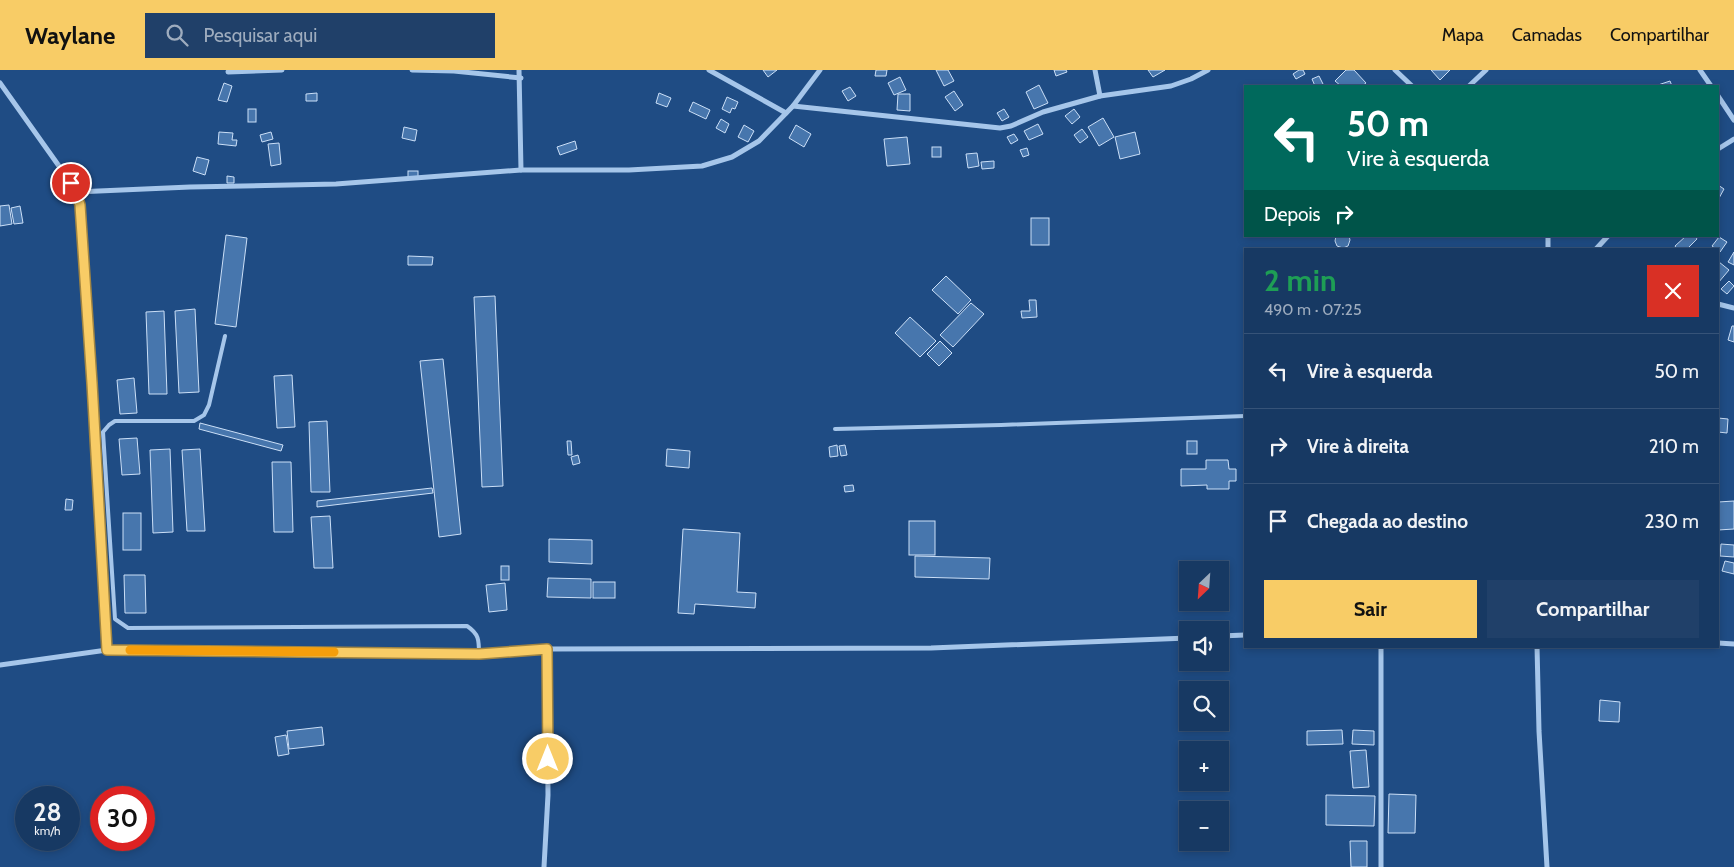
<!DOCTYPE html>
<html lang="pt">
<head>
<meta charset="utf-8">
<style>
  :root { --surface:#173963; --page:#204069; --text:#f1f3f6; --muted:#9eacbe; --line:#365378; --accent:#f8cc66 }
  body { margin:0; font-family:Cabin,sans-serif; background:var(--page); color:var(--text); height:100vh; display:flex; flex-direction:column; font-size:19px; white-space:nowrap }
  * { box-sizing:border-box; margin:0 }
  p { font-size:16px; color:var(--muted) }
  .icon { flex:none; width:28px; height:28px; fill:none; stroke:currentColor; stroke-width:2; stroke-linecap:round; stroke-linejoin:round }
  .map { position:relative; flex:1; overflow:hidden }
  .drawer { position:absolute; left:1244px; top:178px; width:475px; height:400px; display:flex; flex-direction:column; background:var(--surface); border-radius:0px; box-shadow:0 2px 8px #0003,0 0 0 1px var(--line) }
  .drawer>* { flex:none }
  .top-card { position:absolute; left:1244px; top:15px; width:475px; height:152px; border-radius:0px; box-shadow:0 2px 8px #0003,0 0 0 1px var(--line); background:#00695c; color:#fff; overflow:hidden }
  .needle { width:32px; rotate:205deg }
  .fabs { position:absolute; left:1179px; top:491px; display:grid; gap:10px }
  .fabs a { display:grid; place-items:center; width:50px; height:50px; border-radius:0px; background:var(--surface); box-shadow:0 2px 8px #0003,0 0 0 1px var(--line); font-size:25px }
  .speed { position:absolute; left:15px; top:716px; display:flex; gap:10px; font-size:25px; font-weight:700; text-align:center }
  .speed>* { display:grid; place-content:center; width:65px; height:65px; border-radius:50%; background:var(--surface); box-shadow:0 2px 8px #0003,0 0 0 1px var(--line); line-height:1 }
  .speed small { font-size:12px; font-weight:400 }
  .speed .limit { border:8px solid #d22; background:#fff; color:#111 }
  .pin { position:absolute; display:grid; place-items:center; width:42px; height:42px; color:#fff; margin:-21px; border:2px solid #fff; border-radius:50%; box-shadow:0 1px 5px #0007 }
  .me { position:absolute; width:55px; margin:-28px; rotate:0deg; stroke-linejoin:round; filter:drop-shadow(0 0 4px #0008) }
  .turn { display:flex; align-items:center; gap:18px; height:105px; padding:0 20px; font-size:22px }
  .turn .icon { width:65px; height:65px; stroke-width:2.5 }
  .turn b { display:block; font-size:35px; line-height:42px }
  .then { display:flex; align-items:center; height:48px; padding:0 20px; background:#0003; gap:10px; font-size:19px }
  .round { display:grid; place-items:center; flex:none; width:52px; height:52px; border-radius:0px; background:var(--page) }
  .head { display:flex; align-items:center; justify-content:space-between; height:85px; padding:0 20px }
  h1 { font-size:30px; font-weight:800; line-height:38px; color:#1e9e55 }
  .button { display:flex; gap:10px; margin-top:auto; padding:10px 20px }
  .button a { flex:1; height:58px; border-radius:0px; background:var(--accent); color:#111; font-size:20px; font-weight:800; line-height:58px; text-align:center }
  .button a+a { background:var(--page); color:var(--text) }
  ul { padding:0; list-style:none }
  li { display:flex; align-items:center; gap:15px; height:75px; padding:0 20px; border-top:1px solid var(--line) }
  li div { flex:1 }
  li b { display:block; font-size:19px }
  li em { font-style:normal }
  header { display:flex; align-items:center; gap:30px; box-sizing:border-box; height:70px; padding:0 25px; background:var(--accent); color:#111 }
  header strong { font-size:24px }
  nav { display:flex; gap:28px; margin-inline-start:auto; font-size:18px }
  .search { width:350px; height:45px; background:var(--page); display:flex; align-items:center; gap:12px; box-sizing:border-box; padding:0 18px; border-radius:0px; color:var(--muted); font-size:19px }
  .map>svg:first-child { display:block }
</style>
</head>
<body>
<header>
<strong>Waylane</strong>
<div class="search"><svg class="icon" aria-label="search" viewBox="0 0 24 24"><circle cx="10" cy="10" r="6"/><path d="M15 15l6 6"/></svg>Pesquisar aqui</div>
<nav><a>Mapa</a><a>Camadas</a><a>Compartilhar</a></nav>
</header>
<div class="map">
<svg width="1734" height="797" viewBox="0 0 1734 797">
  <rect width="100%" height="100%" fill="#1f4c84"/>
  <g fill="#4776ad" stroke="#cbdff7">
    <polygon points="763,0 777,0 768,7"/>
    <polygon points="876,0 887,0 886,6 875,6"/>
    <polygon points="936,0 948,0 954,11 944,16"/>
    <polygon points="1054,0 1066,0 1067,2 1056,6"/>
    <polygon points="1148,0 1165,0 1153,7"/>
    <polygon points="1299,0 1303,0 1305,4 1296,9 1293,4"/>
    <polygon points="1346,0 1354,0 1366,13 1362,16 1341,16 1335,11"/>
    <polygon points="1431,0 1450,0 1440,10"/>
    <polygon points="1319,6 1324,16 1315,16 1312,9"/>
    <polygon points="900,7 906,20 894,25 888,13"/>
    <polygon points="1670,11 1672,16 1655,16"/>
    <polygon points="224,13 232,16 227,32 218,30"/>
    <polygon points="1039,15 1048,33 1034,39 1026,22"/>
    <polygon points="850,17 856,26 848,31 842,21"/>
    <polygon points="954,21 963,35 955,41 945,27"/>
    <polygon points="317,23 317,31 306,31 306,24"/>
    <polygon points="659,23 671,28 667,37 656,33"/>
    <polygon points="898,24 910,24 910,41 897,40"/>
    <polygon points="727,27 738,32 735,39 732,38 730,43 722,39"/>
    <polygon points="693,32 710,40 706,49 689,41"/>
    <rect x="248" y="39" width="8" height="13"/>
    <polygon points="1004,39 1009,47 1002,51 997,43"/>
    <polygon points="1074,39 1080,47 1072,54 1065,46"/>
    <polygon points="1103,48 1114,67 1099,76 1088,57"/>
    <polygon points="721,49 729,54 725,63 716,58"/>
    <polygon points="1038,54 1043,64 1029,70 1024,61"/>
    <polygon points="744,55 754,61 748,72 738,67"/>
    <polygon points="796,55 811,64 804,77 789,68"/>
    <polygon points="404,57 417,60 415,71 402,68"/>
    <polygon points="1082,59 1088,67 1080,73 1074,65"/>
    <polygon points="219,62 233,63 232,70 237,70 236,76 218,74"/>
    <polygon points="271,62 273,69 262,72 260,65"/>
    <polygon points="1135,62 1140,84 1120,89 1115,67"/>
    <polygon points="1014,64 1018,70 1011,74 1007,67"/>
    <polygon points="907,67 910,94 887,96 884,69"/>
    <polygon points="575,71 577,79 560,85 557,77"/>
    <polygon points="279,73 281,94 271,96 268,74"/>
    <rect x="932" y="77" width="9" height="10"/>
    <polygon points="1027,78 1029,85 1023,87 1020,80"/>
    <polygon points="977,83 979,96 968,98 966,84"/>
    <polygon points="197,87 209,90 205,105 193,101"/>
    <polygon points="994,91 994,98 982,99 981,92"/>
    <rect x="408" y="101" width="10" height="7"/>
    <polygon points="227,106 234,107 234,113 227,113"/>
    <polygon points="1718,115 1724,119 1718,130"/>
    <polygon points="9,135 12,154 0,156 0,136"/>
    <polygon points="20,136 23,153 14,154 11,138"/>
    <rect x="1031" y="148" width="18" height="27"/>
    <polygon points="226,165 247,168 236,257 215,254"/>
    <polygon points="1336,166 1349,166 1350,170 1348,176 1343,178 1337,176 1335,171"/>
    <polygon points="1686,166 1695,166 1697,169 1687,179 1677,179 1675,176"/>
    <polygon points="1719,167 1727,172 1720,182 1712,176"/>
    <polygon points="1734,182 1734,195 1728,192"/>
    <polygon points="408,186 433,187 432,195 408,195"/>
    <polygon points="1719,192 1729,200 1718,213 1718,194"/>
    <polygon points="946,206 971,230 958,244 932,220"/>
    <polygon points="1729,211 1734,216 1727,224 1721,219"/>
    <polygon points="495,226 503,416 482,417 474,227"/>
    <polygon points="1029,230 1036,230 1037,247 1022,248 1021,241 1030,241"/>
    <polygon points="971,233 984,244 953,277 940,265"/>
    <polygon points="195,239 199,322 179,323 175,241"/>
    <polygon points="164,241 167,324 149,324 146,242"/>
    <polygon points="910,247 936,271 920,287 895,263"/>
    <polygon points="1732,256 1734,256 1734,272 1728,270"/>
    <polygon points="940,271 952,283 939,296 927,284"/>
    <polygon points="443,289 461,464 439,467 420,291"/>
    <polygon points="292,305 295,357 277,358 274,306"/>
    <polygon points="134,308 137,343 120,344 117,310"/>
    <polygon points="1718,348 1728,349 1727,363 1718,362"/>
    <polygon points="327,351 330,422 311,422 309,352"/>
    <polygon points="200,353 283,375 281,381 199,359"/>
    <polygon points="137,368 140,404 122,405 119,369"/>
    <polygon points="567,371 571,371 572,385 568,385"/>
    <rect x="1187" y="371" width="10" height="13"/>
    <polygon points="837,375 838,386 830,387 829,377"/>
    <polygon points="845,375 847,385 841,386 839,376"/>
    <polygon points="170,379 173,462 153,463 150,380"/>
    <polygon points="200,379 205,461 187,461 182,380"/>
    <polygon points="667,379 690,381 689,398 666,396"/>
    <polygon points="578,385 580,393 573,395 571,387"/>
    <polygon points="1206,390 1228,390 1229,399 1236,399 1236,411 1229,411 1229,419 1207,419 1207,415 1181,416 1181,399 1206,399"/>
    <polygon points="272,392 291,392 293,462 274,462"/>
    <polygon points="853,415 854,421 845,422 844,416"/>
    <polygon points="432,418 433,423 317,437 317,431"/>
    <polygon points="66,429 73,430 72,440 65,440"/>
    <polygon points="1734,431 1734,459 1718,460 1718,432"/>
    <rect x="123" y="443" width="18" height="37"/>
    <polygon points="330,446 333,498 314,498 311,447"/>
    <rect x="909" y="451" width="26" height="34"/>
    <polygon points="683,459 740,463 737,522 756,523 755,538 695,534 694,544 678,543"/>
    <polygon points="549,469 592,470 592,494 549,492"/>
    <polygon points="1721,474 1734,475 1734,487 1720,486"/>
    <polygon points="915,486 990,488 989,509 915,507"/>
    <polygon points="1725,491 1734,493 1734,504 1722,501"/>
    <rect x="501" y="496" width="8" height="14"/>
    <polygon points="124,505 145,505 146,543 125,543"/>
    <polygon points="548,508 591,509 591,528 547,527"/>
    <rect x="593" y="512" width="22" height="16"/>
    <polygon points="505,513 507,540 489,542 486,515"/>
    <polygon points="1600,630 1620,632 1619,652 1599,651"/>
    <polygon points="322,657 324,675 289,679 287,661"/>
    <polygon points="1342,660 1343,674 1307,675 1307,661"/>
    <polygon points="1353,660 1374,661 1374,675 1352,674"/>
    <polygon points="286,665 289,684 278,686 275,667"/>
    <polygon points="1366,680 1369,717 1353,718 1350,681"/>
    <polygon points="1389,724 1416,725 1415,763 1388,763"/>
    <polygon points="1326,725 1375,726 1374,756 1326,755"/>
    <polygon points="1350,771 1367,771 1367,797 1351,797"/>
  </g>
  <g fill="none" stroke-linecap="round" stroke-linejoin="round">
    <g stroke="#a6c6ea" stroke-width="4">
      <path d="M225,266L209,335L204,345L194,351H115L109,355L103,362L115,549L128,558L467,556C479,564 479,570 479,584"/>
      <polyline points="835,359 1001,355 1245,346"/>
    </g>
    <g stroke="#a6c6ea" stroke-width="5">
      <polyline points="412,0 454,1 521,8"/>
      <polyline points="519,0 521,100"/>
      <polyline points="709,0 786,43"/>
      <polyline points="1095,0 1100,26"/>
      <polyline points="1395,0 1412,16"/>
      <polyline points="1700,0 1711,16"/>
      <polyline points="228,2 282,0"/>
      <polyline points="0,13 71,113 76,122 80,135 92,313 107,580"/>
      <polyline points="1469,16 1486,0"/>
      <polyline points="1718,26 1734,50"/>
      <polyline points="793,36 1000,58 1011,56 1043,42 1100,26 1171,16 1191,9 1208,0"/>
      <polyline points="1718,79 1734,69"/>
      <polyline points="76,122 190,117 336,114 521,100 629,100 702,96 732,87 759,71 793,36 820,0"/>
      <polyline points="1548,166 1548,179"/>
      <polyline points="1596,179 1608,166"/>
      <polyline points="1718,234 1734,238"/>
      <polyline points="1220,566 1245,565"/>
      <polyline points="1718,573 1734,574"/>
      <polyline points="1537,576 1539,661 1547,797"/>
      <polyline points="0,595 107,580 479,584 547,579 931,578 1188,568"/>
      <polyline points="544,797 548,725 547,579"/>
      <polyline points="1381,797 1381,576"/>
    </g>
  </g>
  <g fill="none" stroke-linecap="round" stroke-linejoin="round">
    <defs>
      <polyline id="route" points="71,113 76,122 80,135 92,313 107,580 479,584 547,579 548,689"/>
    </defs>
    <use href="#route" stroke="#a18542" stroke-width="12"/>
    <use href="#route" stroke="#f8cc66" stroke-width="9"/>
    <polyline stroke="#f59e0b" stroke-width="9" points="130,580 334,582"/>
  </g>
</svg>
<div class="fabs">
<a><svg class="needle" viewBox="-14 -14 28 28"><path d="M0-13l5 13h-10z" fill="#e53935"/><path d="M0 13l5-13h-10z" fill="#9eacbe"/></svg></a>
<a><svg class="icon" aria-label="sound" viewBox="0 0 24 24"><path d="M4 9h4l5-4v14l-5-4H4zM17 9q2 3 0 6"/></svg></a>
<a><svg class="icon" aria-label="search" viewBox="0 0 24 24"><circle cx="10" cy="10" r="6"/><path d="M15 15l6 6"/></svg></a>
<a>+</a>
<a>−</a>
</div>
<div class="speed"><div>28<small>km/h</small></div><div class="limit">30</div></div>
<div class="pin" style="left:71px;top:113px;background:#d93025"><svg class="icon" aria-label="arrive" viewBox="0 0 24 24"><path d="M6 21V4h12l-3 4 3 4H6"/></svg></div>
<svg class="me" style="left:548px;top:689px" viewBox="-20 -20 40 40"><circle r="17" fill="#f8cc66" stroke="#fff" stroke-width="3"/><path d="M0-11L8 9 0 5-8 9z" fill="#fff"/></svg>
<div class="top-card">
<div class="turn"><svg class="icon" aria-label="left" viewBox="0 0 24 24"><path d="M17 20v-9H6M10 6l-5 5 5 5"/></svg><div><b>50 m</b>Vire à esquerda</div></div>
<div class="then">Depois<svg class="icon" aria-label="right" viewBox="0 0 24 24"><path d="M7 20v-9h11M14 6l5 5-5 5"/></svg></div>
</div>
<section class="drawer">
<div class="head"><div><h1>2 min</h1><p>490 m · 07:25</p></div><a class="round" style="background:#d93025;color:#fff"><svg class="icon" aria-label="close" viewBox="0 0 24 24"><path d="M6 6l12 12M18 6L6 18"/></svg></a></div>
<ul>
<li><svg class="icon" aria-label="left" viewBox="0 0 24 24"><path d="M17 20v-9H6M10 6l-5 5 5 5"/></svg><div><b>Vire à esquerda</b></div><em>50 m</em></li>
<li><svg class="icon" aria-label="right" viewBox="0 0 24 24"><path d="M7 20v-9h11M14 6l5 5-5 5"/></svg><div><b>Vire à direita</b></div><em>210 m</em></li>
<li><svg class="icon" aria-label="arrive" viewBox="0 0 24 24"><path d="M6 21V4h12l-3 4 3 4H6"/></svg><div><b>Chegada ao destino</b></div><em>230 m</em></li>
</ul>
<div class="button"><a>Sair</a><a>Compartilhar</a></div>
</section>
</div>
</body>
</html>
